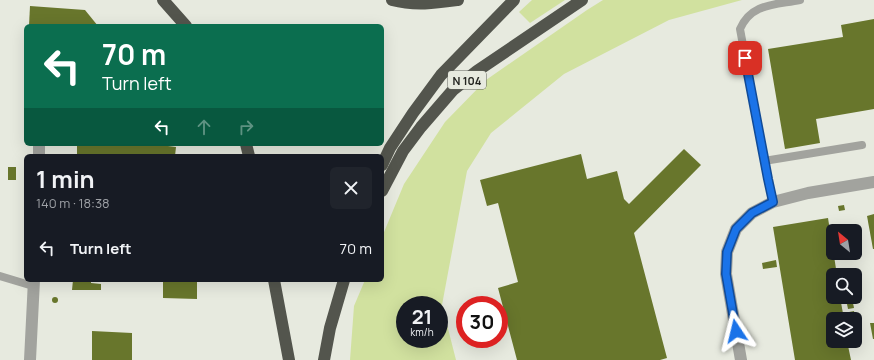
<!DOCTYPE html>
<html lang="en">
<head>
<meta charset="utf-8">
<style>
  :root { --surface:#171b24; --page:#20242c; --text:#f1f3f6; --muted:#9ea1a6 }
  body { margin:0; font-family:Manrope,sans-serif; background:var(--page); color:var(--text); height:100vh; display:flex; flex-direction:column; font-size:15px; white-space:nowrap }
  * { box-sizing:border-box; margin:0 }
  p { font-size:13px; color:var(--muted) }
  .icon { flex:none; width:22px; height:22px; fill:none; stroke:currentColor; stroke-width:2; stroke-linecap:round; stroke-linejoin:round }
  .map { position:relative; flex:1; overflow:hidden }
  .panel { position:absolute; left:24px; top:154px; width:360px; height:128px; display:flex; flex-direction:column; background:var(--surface); border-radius:6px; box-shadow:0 4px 16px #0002 }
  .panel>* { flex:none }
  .banner { position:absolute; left:24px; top:24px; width:360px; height:122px; border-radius:6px; box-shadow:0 4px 16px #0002; background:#0b6e4f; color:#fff; overflow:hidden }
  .needle { width:26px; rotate:330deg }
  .tools { position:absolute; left:826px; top:224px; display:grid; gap:8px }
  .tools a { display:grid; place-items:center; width:36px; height:36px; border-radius:6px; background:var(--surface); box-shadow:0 4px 16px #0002; font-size:20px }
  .speed { position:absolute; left:396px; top:296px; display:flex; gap:8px; font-size:20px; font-weight:700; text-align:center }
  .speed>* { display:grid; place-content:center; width:52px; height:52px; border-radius:50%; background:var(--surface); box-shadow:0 4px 16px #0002; line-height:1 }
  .speed small { font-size:10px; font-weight:400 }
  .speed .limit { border:6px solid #d22; background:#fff; color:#111 }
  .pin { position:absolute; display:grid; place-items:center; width:34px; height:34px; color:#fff; margin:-17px; border-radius:8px; box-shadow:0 2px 6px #0006 }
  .me { position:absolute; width:44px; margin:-22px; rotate:350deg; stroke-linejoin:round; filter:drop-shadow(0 0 3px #0008) }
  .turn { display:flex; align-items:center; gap:14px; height:84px; padding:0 12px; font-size:18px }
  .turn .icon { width:52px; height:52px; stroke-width:2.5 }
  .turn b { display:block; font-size:28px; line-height:34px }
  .lanes { display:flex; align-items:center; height:38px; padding:0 12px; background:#0003; justify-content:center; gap:20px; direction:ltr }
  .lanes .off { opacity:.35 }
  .round { display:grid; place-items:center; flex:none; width:42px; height:42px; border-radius:6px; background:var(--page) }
  .overview { display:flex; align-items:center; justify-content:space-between; height:68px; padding:0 12px }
  h1 { font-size:24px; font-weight:700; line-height:30px }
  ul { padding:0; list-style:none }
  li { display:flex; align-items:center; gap:12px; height:52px; padding:0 12px }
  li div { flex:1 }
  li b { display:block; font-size:15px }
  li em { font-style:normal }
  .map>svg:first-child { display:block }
</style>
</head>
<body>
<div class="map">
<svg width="874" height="360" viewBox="0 0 874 360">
  <rect width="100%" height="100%" fill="#e7eadf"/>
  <g fill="#d1e19f" fill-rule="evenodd">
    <polygon points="532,0 565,0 530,23 519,12"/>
    <path d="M603,0H742L669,20L564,74L491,133L467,171L442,305L456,360H350L354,306L365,280H382V237L404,184L445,122L486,80L587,10ZM405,305H439V339H405Z"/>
  </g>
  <g fill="#68762c">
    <polygon points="30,6 85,10 98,26 29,26"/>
    <polygon points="874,19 874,109 816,119 820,143 785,149 768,49 843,37 841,25"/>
    <polygon points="77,144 160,144 160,145 176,147 175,156 77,156"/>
    <polygon points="684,149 701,165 634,233 667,358 660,360 517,360 498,288 518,282 498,203 487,206 480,180 581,154 587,179 617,171 624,199 629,204"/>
    <rect x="8" y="167" width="8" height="13"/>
    <polygon points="844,205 845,210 839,211 838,206"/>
    <polygon points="874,214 874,249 873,249 867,216"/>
    <polygon points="828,218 837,275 833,275 833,297 840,297 844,319 833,319 833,341 847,341 851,360 795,360 773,227"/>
    <polygon points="776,260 777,267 763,269 762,263"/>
    <polygon points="73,280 91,280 91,283 101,284 101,290 72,290"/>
    <polygon points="163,280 197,280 197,299 163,298"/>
    <circle cx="55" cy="300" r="3"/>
    <polygon points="852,298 854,308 848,309 846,299"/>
    <polygon points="854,311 858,330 855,330 855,319 850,319 849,312"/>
    <polygon points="870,323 874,323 874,339 873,339"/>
    <polygon points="92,331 132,333 132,360 92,360"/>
  </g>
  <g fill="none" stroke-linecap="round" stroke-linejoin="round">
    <g stroke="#a2a39e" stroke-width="8">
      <polyline points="764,161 862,145"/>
      <path d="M773,202L768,179L740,29C751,3 775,5 800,0"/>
      <polyline points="0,276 33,286"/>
    </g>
    <g stroke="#a2a39e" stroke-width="12">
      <polyline points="39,156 39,144"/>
      <polyline points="30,360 34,280"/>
      <polyline points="741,360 726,274 727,252 736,229 752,213 773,202 808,193 874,182"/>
    </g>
    <g stroke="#53554d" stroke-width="12">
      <polyline points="163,0 186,26"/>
      <path d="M392,0C415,6 436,3 458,0"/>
      <polyline points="246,144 249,156"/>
      <polyline points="382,165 390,148 413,113 441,75 514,0"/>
      <polyline points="382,191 403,151 421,127 453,90 477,71 582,0"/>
      <polyline points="274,280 289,360"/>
      <polyline points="324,360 330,328 344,280"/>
    </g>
  </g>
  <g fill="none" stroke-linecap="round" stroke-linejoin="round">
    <defs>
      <polyline id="route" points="736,331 726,274 727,252 736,229 752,213 773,202 768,179 745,58"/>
    </defs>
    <use href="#route" stroke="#114b97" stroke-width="10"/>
    <use href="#route" stroke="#1a73e8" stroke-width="7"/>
  </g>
  <g text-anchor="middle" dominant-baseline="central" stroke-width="4" stroke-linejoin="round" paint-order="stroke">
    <rect fill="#e7eadf" stroke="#5e605a" stroke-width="1" x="448" y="71" width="38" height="18" rx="3"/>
    <g font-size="11" font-weight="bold" fill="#242521">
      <text x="467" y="80">N 104</text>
    </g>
  </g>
</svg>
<div class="tools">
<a><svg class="needle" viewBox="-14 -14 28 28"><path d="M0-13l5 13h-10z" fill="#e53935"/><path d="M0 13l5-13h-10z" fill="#9ea1a6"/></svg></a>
<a><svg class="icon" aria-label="search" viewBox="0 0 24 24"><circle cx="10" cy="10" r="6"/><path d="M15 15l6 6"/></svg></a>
<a><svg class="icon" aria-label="layers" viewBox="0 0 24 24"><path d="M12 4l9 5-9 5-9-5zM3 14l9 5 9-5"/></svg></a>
</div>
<div class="speed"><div>21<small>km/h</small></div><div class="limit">30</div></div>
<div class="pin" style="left:745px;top:58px;background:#d93025"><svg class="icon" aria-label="arrive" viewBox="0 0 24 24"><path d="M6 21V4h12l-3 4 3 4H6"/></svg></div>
<svg class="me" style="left:736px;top:331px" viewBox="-20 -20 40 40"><path d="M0-17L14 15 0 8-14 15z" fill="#1a73e8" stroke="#fff" stroke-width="4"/></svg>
<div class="banner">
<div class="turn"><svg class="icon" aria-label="left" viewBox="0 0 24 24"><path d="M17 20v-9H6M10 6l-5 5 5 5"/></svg><div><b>70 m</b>Turn left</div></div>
<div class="lanes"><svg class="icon" aria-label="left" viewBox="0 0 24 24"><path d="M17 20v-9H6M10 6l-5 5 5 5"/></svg><svg class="icon off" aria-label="ahead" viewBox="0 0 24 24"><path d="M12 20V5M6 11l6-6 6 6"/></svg><svg class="icon off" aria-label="right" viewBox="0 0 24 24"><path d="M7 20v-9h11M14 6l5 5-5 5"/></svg></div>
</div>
<section class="panel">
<div class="overview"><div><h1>1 min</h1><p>140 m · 18:38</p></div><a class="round"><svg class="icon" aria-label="close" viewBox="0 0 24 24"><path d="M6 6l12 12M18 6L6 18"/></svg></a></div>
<ul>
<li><svg class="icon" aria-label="left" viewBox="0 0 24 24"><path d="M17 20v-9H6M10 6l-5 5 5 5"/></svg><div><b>Turn left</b></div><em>70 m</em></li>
</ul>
</section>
</div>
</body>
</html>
